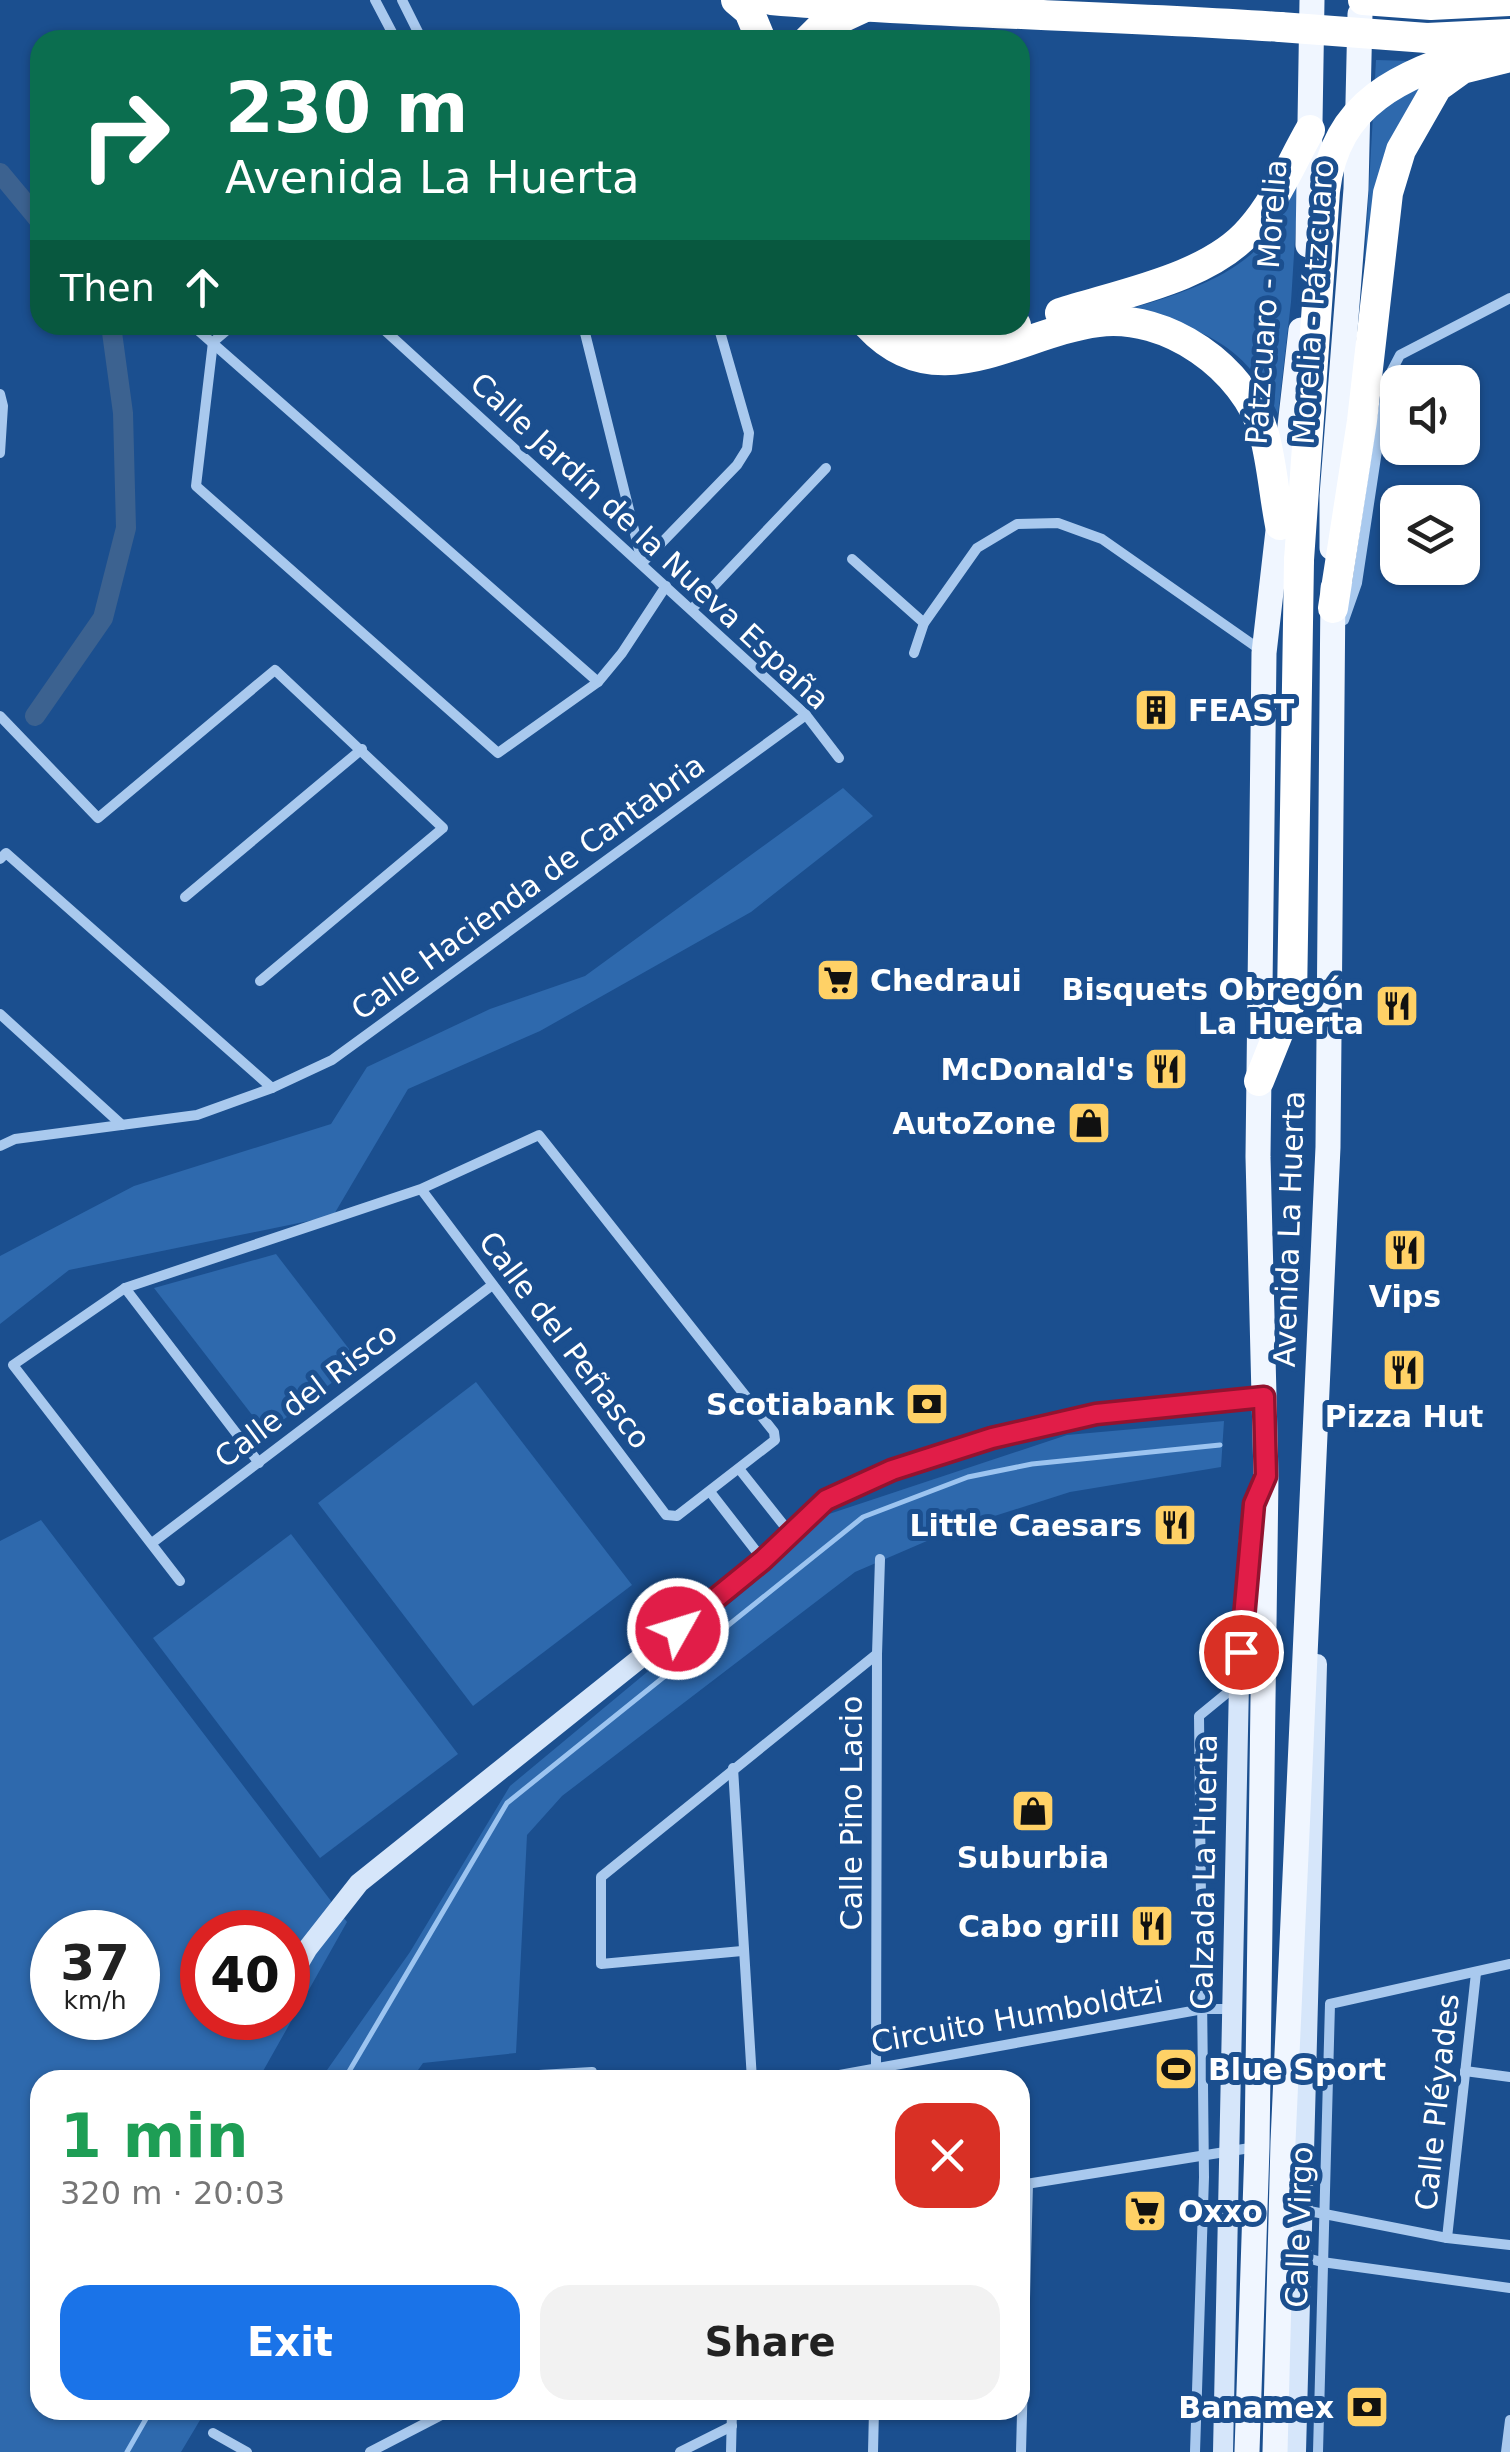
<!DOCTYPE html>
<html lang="en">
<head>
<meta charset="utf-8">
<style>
  :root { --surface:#fff; --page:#f2f2f2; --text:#222; --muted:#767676; --accent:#1a73e8 }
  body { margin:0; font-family:"DejaVu Sans",sans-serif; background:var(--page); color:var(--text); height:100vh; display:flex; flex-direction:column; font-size:38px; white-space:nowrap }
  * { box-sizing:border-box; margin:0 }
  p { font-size:32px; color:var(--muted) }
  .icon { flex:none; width:55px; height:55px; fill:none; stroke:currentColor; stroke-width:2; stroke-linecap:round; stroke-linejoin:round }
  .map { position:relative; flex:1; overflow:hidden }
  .panel { position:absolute; left:30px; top:2070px; width:1000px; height:350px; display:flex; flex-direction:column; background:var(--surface); border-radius:30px; box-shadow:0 2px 8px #0004 }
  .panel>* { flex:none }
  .hud { position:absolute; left:30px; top:30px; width:1000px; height:305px; border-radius:30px; box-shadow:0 2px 8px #0004; background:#0b6e4f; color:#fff; overflow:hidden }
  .buttons { position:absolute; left:1380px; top:365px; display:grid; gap:20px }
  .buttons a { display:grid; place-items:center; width:100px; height:100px; border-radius:20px; background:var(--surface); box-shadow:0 2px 8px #0004; font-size:50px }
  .speed { position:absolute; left:30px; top:1910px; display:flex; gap:20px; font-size:50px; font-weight:700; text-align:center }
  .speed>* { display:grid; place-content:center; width:130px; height:130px; border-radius:50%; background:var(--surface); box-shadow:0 2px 8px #0004; line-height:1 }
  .speed small { font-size:25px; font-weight:400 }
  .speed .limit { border:15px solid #d22; background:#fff; color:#111 }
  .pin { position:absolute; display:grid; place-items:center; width:85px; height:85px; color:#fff; margin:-42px; border:5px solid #fff; border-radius:50%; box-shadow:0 2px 10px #0007 }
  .me { position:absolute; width:110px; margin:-55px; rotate:51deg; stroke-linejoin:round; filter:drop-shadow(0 0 8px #0008) }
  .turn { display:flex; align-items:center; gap:35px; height:210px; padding:0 30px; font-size:45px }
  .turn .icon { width:130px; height:130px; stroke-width:2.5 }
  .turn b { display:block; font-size:70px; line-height:85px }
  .then { display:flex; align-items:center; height:95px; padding:0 30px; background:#0003; gap:20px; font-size:38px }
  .round { display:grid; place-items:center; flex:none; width:105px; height:105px; border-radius:30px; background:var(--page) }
  .head { display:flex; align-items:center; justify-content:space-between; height:170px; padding:0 30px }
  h1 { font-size:60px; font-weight:600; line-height:75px; color:#1e9e55 }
  .primary-button { display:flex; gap:20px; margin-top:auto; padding:20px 30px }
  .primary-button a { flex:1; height:115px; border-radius:30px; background:var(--accent); color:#fff; font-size:40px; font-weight:600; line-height:115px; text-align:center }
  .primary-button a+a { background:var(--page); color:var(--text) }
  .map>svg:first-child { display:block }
</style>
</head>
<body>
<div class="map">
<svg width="1510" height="2452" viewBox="0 0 1510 2452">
  <rect width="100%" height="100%" fill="#1b4f8f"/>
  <g fill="#2e69ad" fill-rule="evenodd">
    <polygon points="1376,60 1446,62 1370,259 1365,259"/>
    <path d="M1299,175L1291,302L1278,414C1244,341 1204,332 1133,308C1189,291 1249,273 1280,220C1288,206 1293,190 1299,175Z"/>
    <polygon points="843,788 873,816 751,912 540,1031 408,1089 333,1216 69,1270 0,1324 0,1256 134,1186 331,1124 367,1067 490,1009 585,976"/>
    <polygon points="276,1254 359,1362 266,1433 154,1288"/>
    <polygon points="476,1382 632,1585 473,1706 318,1503"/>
    <polygon points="1224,1421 1221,1467 1070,1492 957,1528 855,1572 562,1796 527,1835 516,2053 423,2063 411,2080 320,2080 410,1952 510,1786 753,1584 826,1515 1067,1435"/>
    <path d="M41,1520L347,1922L258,2080H40V2410H206L181,2452H0V1541ZM52,1932H138V2018H52ZM202,1932H288V2018H202Z"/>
    <polygon points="291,1534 458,1754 320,1858 153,1638"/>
  </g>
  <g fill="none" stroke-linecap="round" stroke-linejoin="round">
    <g stroke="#9cc4f0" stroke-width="5">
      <polyline points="344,2080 507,1803 863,1517 968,1477 1032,1464 1220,1445"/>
      <polyline points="127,2452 151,2410"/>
    </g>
    <g stroke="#3c6290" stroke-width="20">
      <polyline points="0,173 40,221"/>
      <polyline points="35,716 103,618 126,528 123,413 111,325"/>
    </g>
    <g stroke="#a9c9ee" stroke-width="10">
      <polyline points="375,0 396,40"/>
      <polyline points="402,0 422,40"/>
      <polyline points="192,325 598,682"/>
      <polyline points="233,325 213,342 196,486 498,753 598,682 622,653 666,586"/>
      <polyline points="379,325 806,715 839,758"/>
      <polyline points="583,325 642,562"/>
      <polyline points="0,394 3,406 0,453"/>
      <polyline points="852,559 924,623"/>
      <polyline points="642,563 737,465 747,449 749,433 718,325"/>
      <polyline points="692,609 826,468"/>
      <polyline points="1344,620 1357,583 1388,378 1400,355 1510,298"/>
      <polyline points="914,653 924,623 977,548 1017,524 1058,523 1102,539 1262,651"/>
      <polyline points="0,716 98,818 275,670 443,828 260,981"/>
      <polyline points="0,859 6,853 272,1088"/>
      <polyline points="185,897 362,749"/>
      <polyline points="0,1014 122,1125"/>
      <polyline points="0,1146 15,1139 197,1115 272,1088 332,1060 806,715"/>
      <polyline points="125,1288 259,1463"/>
      <polyline points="740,1470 790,1533"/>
      <polyline points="711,1493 763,1560"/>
      <polyline points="152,1543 491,1286"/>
      <polyline points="180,1581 13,1365 125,1288 421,1189 539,1135 774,1432 775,1440 677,1516 666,1515 421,1189"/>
      <polyline points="733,1768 752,2080"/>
      <polyline points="742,1951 601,1964 601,1877 877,1654"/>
      <polyline points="876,2067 877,1654 880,1559"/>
      <polyline points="1465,2071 1510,2077"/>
      <polyline points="452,2080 592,2072 593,2080"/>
      <polyline points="812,2080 1203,2009 1231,2009"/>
      <polyline points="1020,2185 1256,2147"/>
      <polyline points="1299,2209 1447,2238 1510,2245"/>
      <polyline points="1447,2238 1476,1973"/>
      <polyline points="1299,2256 1322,2262 1510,2288"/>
      <polyline points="213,2433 247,2452"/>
      <polyline points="370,2452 451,2410"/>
      <polyline points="680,2452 732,2426"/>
      <polyline points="731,2452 732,2410"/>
      <polyline points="873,2452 874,2410"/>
      <polyline points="1021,2452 1028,2183"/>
      <polyline points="1195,2452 1204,2177 1199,1716 1238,1684"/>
      <polyline points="1318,2452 1330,2004 1510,1964"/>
      <polyline points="1506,2452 1510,2420"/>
    </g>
    <g stroke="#d6e6fa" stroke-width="20">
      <polyline points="288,1982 308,1948 359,1883 763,1560 826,1500 892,1470 992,1438 1096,1414 1264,1397"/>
      <polyline points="262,2025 267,2018"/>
      <polyline points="1223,2452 1239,1683 1249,1539 1254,1504 1261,1486"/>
      <polyline points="1296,2452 1317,1664"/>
    </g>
    <g stroke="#f0f6ff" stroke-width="25">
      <polyline points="1308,245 1312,0"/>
      <polyline points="1332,548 1332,496 1356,189 1360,14"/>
      <polyline points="1247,2452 1257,2147 1266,1476 1258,1157 1264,653 1301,330"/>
      <polyline points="1275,2452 1283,2142 1328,1147 1333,588"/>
    </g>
    <g stroke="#fff" stroke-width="30">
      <polyline points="736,0 749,11 761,40"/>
      <path d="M771,0C940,14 1110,15 1280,27"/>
      <polyline points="1363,0 1431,5 1510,1"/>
      <polyline points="1427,38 1509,34"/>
      <polyline points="808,40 820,28 861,9"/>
      <path d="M1060,313C1119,294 1209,278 1250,230C1276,201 1291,163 1310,130"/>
      <path d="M868,325C938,401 1018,332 1098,322C1167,313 1245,368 1264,434C1272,463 1274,495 1280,525"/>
      <path d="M904,325C945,343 974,336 1016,325"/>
      <polyline points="1333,608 1362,421 1388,193 1401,150 1437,87 1462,69 1510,57"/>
      <polyline points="1259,1081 1292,999 1299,560"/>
    </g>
    <g stroke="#fff" stroke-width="30">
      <polyline points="1280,27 1427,38"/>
      <path d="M1299,560L1325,191C1337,85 1427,70 1510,38"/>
    </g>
  </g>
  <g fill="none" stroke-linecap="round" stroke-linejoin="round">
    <defs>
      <polyline id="route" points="678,1629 763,1560 826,1500 892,1470 992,1438 1096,1414 1264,1397 1266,1476 1254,1504 1241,1652"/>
    </defs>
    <use href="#route" stroke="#92132f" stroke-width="25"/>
    <use href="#route" stroke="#e11d48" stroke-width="18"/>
  </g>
  <defs>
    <symbol id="building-square" viewBox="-11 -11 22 22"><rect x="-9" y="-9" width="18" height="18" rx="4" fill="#ffd166" stroke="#1b4f8f"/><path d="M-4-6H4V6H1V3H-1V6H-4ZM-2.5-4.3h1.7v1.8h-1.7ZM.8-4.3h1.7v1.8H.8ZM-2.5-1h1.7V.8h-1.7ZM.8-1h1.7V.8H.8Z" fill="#111"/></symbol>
    <symbol id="supermarket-square" viewBox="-11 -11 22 22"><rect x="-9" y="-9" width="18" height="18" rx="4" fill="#ffd166" stroke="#1b4f8f"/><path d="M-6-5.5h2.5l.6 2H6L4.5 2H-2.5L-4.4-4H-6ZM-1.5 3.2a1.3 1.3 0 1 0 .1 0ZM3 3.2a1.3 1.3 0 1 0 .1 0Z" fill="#111"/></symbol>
    <symbol id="restaurant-square" viewBox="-11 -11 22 22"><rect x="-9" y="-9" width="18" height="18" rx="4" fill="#ffd166" stroke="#1b4f8f"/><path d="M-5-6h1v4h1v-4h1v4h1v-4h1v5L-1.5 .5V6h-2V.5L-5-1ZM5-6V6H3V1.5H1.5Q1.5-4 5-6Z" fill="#111"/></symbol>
    <symbol id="shop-square" viewBox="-11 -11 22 22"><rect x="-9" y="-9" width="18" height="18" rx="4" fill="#ffd166" stroke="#1b4f8f"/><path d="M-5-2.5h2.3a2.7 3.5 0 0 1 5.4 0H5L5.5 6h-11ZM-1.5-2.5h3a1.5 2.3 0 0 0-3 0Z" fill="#111"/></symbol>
    <symbol id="bank-square" viewBox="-11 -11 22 22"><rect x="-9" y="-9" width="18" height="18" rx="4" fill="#ffd166" stroke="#1b4f8f"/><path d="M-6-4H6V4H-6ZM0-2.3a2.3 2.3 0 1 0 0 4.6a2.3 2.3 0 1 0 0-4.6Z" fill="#111"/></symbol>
    <symbol id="stadium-square" viewBox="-11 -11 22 22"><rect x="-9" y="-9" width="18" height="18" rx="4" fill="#ffd166" stroke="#1b4f8f"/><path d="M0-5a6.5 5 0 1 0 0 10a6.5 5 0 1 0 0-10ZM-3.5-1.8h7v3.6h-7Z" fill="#111"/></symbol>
  </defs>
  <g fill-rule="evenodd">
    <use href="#building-square" x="1131" y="685" width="50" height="50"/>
    <use href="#supermarket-square" x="813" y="955" width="50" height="50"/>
    <use href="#restaurant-square" x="1372" y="981" width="50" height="50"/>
    <use href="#restaurant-square" x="1141" y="1044" width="50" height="50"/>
    <use href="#shop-square" x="1064" y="1098" width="50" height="50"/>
    <use href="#restaurant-square" x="1380" y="1225" width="50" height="50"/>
    <use href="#restaurant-square" x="1379" y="1345" width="50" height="50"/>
    <use href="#bank-square" x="902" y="1379" width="50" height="50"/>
    <use href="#restaurant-square" x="1150" y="1500" width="50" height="50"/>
    <use href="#shop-square" x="1008" y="1786" width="50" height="50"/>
    <use href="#restaurant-square" x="1127" y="1901" width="50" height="50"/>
    <use href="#stadium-square" x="1151" y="2044" width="50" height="50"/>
    <use href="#supermarket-square" x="1120" y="2186" width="50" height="50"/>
    <use href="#bank-square" x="1342" y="2382" width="50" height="50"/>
  </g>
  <g text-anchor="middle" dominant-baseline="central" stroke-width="10" stroke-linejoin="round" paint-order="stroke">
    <g font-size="30" fill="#fff" stroke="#1b4f8f">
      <text transform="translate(1266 302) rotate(-86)">Pátzcuaro - Morelia</text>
      <text transform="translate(1313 302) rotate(-86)">Morelia - Pátzcuaro</text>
      <text transform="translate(650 541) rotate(43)">Calle Jardín de la Nueva España</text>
      <text transform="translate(528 887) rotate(-36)">Calle Hacienda de Cantabria</text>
      <text transform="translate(1289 1229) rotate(-88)">Avenida La Huerta</text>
      <text transform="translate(565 1340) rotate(53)">Calle del Peñasco</text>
      <text transform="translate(306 1395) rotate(-37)">Calle del Risco</text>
      <text transform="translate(851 1813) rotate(-90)">Calle Pino Lacio</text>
      <text transform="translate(1204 1872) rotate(-89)">Calzada La Huerta</text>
      <text transform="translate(1017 2017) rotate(-10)">Circuito Humboldtzi</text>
      <text transform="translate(1437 2102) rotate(-84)">Calle Pléyades</text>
      <text transform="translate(1299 2227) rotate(-88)">Calle Virgo</text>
    </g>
    <g font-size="30" font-weight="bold" fill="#fff" stroke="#1b4f8f" text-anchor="end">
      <text x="1188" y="710" text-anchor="start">FEAST</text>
      <text x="870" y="980" text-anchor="start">Chedraui</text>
      <text x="1364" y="989">Bisquets Obregón<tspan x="1364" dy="34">La Huerta</tspan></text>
      <text x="1134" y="1069">McDonald's</text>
      <text x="1056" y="1123">AutoZone</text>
      <text x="1405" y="1296" text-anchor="middle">Vips</text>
      <text x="894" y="1404">Scotiabank</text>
      <text x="1404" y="1416" text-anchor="middle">Pizza Hut</text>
      <text x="1142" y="1525">Little Caesars</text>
      <text x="1033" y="1857" text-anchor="middle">Suburbia</text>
      <text x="1120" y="1926">Cabo grill</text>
      <text x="1208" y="2069" text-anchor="start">Blue Sport</text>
      <text x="1178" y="2211" text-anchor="start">Oxxo</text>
      <text x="1334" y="2407">Banamex</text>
    </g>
  </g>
</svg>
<div class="buttons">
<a><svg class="icon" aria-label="sound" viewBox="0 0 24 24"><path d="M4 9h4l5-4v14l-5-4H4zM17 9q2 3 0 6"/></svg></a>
<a><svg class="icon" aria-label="layers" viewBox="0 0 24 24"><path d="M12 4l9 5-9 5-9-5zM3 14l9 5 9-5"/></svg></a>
</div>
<div class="speed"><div>37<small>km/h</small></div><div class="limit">40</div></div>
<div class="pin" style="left:1241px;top:1652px;background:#d93025"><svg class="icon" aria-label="arrive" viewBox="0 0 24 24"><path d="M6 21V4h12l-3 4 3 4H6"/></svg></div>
<svg class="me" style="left:678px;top:1629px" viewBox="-20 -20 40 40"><circle r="17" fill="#e11d48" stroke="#fff" stroke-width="3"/><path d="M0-11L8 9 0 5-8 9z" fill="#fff"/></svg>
<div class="hud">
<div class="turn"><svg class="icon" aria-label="right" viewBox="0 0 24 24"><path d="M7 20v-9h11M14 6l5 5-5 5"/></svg><div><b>230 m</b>Avenida La Huerta</div></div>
<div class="then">Then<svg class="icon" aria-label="ahead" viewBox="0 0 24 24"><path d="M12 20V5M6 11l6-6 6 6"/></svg></div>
</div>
<section class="panel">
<div class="head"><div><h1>1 min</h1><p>320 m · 20:03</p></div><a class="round" style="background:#d93025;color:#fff"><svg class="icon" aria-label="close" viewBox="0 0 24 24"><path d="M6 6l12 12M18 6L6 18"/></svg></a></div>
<div class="primary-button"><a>Exit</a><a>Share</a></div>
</section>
</div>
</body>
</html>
